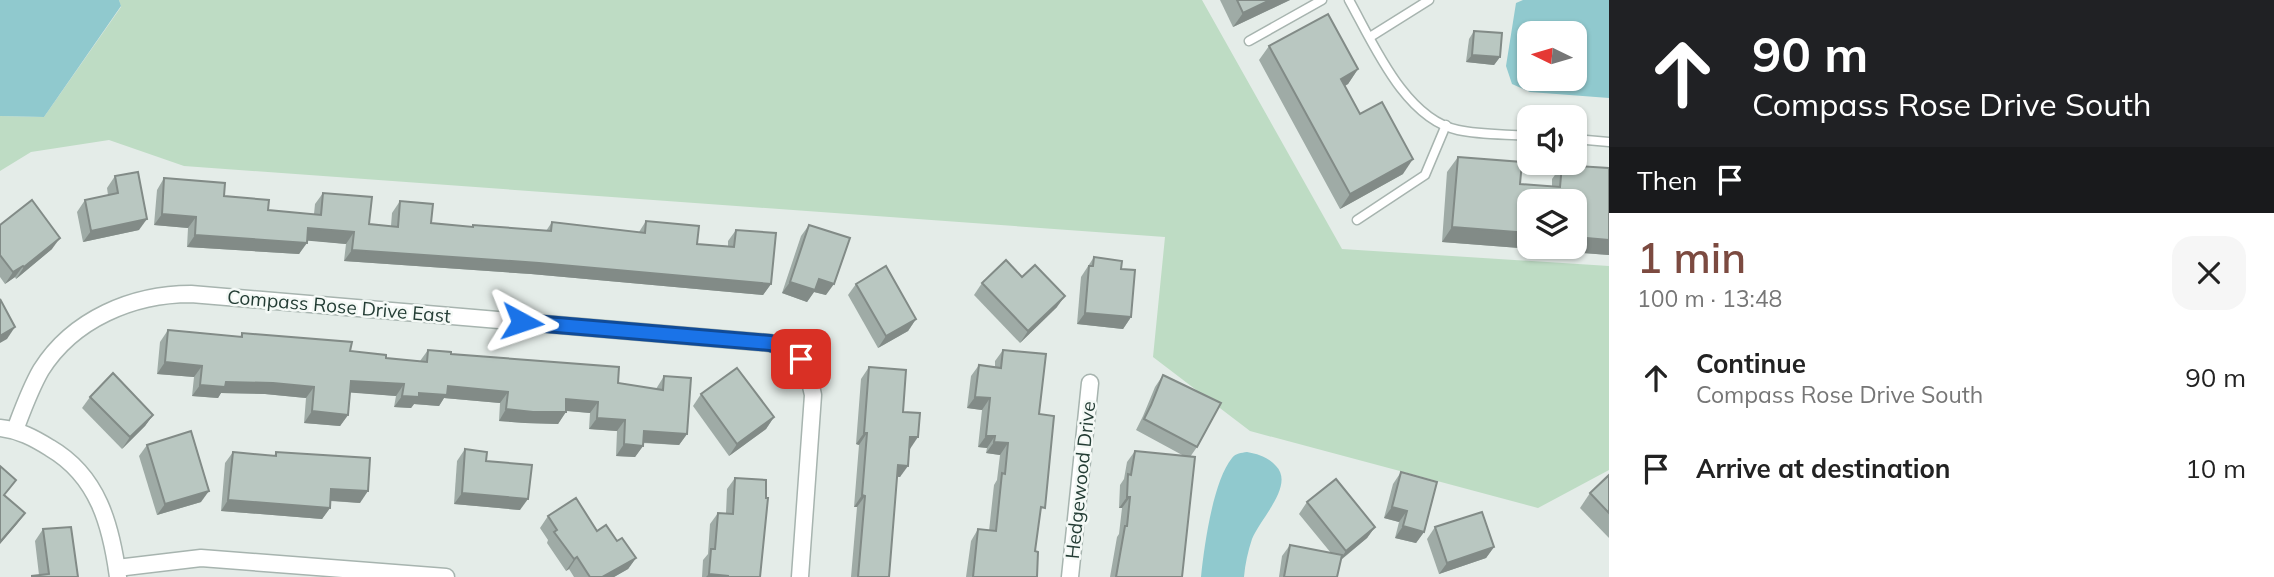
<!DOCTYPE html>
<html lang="en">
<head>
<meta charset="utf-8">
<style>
  :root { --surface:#fff; --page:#f6f6f6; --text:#222; --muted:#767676; --accent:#7c4a40 }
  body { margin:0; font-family:Mulish,sans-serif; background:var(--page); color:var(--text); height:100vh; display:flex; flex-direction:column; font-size:26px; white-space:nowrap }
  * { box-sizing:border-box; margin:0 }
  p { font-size:23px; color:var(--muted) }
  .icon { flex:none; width:38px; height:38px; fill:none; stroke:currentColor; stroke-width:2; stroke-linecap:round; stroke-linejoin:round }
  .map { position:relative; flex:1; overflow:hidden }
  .side { display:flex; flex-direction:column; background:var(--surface); width:665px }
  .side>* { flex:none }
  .banner { background:#202124; color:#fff; overflow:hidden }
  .needle { width:46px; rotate:275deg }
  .tools { position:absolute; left:1517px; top:21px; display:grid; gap:14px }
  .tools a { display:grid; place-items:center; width:70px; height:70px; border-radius:14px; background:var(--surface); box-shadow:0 2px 5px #0004; font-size:35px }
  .pin { position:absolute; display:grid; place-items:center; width:60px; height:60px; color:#fff; margin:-30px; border-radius:14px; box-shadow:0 4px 10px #0006 }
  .me { position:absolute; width:77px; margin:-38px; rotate:95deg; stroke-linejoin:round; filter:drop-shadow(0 0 5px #0008) }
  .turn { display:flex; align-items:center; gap:24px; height:147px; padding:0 28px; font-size:32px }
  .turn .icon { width:91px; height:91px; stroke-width:2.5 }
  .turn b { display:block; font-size:49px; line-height:60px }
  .then { display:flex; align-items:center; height:66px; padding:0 28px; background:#0003; gap:14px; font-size:26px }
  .round { display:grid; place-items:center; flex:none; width:74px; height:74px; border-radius:21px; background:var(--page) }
  .overview { display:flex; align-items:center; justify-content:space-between; height:119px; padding:0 28px }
  h1 { font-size:42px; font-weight:600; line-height:52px; color:var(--accent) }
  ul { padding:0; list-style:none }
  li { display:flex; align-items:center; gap:21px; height:91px; padding:0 28px }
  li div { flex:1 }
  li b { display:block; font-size:26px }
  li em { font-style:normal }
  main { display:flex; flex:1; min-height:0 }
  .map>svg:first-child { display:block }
</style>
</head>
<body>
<main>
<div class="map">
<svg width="1609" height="577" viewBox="0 0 1609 577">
  <rect width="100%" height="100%" fill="#e4ece8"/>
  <polygon fill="#bedcc4" points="119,0 1202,0 1342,249 1609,266 1609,470 1538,508 1250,431 1153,357 1165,237 184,166 109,140 31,152 0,171 0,116 44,117 121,7"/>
  <g fill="#90c9ce" fill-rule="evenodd">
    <polygon points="0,0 119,0 121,6 44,117 0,116"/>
    <path d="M1523,0H1609V98L1530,92L1512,84L1506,66L1516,3ZM1530,33H1575V79H1530Z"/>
    <path d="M1247,452C1258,454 1268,457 1276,466C1295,485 1260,519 1252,539C1248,551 1245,564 1244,577H1201C1204,547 1213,481 1232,458C1236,453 1241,453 1247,452Z"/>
  </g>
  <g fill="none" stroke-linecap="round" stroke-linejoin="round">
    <defs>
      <g id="lane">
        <path d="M1349,0C1373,43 1405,119 1458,130C1481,135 1507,134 1530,136"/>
        <polyline points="1370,37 1429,0"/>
        <polyline points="1249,41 1322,0"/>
        <polyline points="1575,139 1609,142"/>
        <polyline points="1357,220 1425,175 1446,125"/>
      </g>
      <g id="street">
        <path d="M0,428C19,430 34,438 50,448C98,476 111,525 118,577"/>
        <path d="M15,430C23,409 30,389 41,370C73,319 133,294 191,294L770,343C801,351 807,365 813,395L800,577"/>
        <polyline points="117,568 201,558 446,577"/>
        <polyline points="1070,577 1090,383"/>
      </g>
    </defs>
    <use href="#lane" stroke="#a7b4af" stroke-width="11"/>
    <use href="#street" stroke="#a7b4af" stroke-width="19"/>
    <use href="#lane" stroke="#fff" stroke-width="8"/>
    <use href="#street" stroke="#fff" stroke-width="16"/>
  </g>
  <g fill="#9faba6">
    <polygon points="1220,0 1290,0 1233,27"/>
    <polygon points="1474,31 1500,57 1494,65 1466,62 1469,39"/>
    <polygon points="1269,46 1358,69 1348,84 1345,86 1360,114 1403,174 1340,209 1259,60"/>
    <polygon points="1458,157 1520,184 1552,186 1552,179 1562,165 1609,168 1609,255 1442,242 1447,172"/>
    <polygon points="115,176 139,230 83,242 77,212 85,200 108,195 107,188"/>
    <polygon points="164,178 268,210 314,214 315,204 323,193 369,224 391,226 392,213 400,201 431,223 472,227 473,225 546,231 552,222 639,232 646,221 697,244 728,246 728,241 736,230 771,284 763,295 531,274 344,261 346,244 307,240 299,254 187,247 188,228 154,225 157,190"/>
    <polygon points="0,225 52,249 16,279 15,277 5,284 0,277"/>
    <polygon points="809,225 826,295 814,292 807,302 782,293 801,236"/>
    <polygon points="1094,257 1121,269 1131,317 1123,329 1077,324 1081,277"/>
    <polygon points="1022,277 1057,307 1020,343 974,295 982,283"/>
    <polygon points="856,284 916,319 908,331 878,348 848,295"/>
    <polygon points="168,330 240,337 242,333 350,351 386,358 420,361 428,350 656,389 664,376 687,434 679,445 643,443 643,446 635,457 616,456 617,431 589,429 590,413 566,411 558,424 525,423 499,421 500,403 444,398 439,406 414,404 411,408 394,407 396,396 350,392 348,415 340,426 304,423 306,398 265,394 221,393 218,398 192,396 194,377 157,374 160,342"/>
    <polygon points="1003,350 1039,414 1040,516 1035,551 1037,577 966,577 971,541 978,529 989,531 994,485 997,480 1000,455 986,453 987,448 978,447 982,410 967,408 971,376 979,365 995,367 995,361"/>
    <polygon points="869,367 903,412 910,449 909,449 900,477 897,477 889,577 851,577 857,507 854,507 859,445 856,444 861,379"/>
    <polygon points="1163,375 1197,447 1190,457 1182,577 1110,577 1117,537 1119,534 1122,508 1119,508 1120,485 1124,479 1127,462 1135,451 1184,456 1136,430 1143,416 1155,387"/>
    <polygon points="701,394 774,417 766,429 729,456 693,406"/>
    <polygon points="90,397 153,415 145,426 122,449 82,408"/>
    <polygon points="147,445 201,502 157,515 139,456"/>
    <polygon points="465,449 486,461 520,510 454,504 457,461"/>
    <polygon points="233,452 274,456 276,452 360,503 330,501 330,508 322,519 221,511 225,463"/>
    <polygon points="1401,472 1424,532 1416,543 1395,538 1399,522 1384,518 1393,484"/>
    <polygon points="1609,475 1609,538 1580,508 1590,493"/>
    <polygon points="735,478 760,577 702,577 703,560 708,554 710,524 718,513 726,513 727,489"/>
    <polygon points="1307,502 1375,527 1367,538 1341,560 1337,577 1279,577 1282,556 1290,545 1331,553 1299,514"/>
    <polygon points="548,516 617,541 636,558 628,569 614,577 574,577 569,569 566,571 547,543 548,540 540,528"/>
    <polygon points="1435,527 1494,547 1486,558 1439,574 1427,539"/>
    <polygon points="43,529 78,577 31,577 32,576 39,575 35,541"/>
  </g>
  <g fill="#828b87">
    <polygon points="1270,0 1290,0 1233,27 1243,13"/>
    <polygon points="1472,55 1500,57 1494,65 1466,62"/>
    <polygon points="1358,69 1348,84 1331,93 1341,79"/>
    <polygon points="1413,159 1403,174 1340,209 1350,194"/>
    <polygon points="162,214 196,217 188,228 154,225"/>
    <polygon points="147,219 139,230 83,242 91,231"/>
    <polygon points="1452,227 1530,233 1530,247 1575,247 1575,237 1609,240 1609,255 1442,242"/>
    <polygon points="308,228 354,232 346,244 300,240"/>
    <polygon points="195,235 307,243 299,254 187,247"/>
    <polygon points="60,238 52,249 16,279 24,267"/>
    <polygon points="352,250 539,263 771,284 763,295 531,274 344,261"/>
    <polygon points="23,266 15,277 5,284 13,272"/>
    <polygon points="819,279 834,284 826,295 814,292 807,302 782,293 790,282"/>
    <polygon points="1065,296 1057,307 1020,343 1028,331"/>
    <polygon points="1085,313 1131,317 1123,329 1077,324"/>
    <polygon points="916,319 908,331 878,348 886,336"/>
    <polygon points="15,327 7,339 0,343 0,336"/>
    <polygon points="165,362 202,366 194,377 157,374"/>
    <polygon points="351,381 404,384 396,396 343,392"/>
    <polygon points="226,382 273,383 314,387 306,398 265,394 221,393 218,398 192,396 200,385"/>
    <polygon points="448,386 508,392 500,403 444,398 439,406 414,404 411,408 394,407 402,396"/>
    <polygon points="975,397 990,398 982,410 967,408"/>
    <polygon points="566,399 598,402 590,413 558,410"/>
    <polygon points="506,409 566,412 558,424 525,423 499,421"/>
    <polygon points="312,411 348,415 340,426 304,423"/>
    <polygon points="153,415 145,426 122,449 130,437"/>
    <polygon points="774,417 766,429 729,456 737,444"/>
    <polygon points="597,418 625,420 617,431 589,429"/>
    <polygon points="644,431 687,434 679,445 636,442"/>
    <polygon points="864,433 867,433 859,445 856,444"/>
    <polygon points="986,436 995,436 987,448 978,447"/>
    <polygon points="910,437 918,437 910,449 902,448"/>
    <polygon points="994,442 1008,443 1000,455 986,453"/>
    <polygon points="624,444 643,446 635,457 616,456"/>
    <polygon points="898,465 908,466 900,477 890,476"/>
    <polygon points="331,489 368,491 360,503 323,500"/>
    <polygon points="209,491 201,502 157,515 165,504"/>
    <polygon points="462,493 528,499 520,510 454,504"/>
    <polygon points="862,495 865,496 857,507 854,507"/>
    <polygon points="1127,497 1130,497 1122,508 1119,508"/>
    <polygon points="228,500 330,508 322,519 221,511"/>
    <polygon points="1392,507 1407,511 1399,522 1384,518"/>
    <polygon points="25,513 17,524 0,544 0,542"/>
    <polygon points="1403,526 1424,532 1416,543 1395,538"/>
    <polygon points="1375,527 1367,538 1338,562 1346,551"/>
    <polygon points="1494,547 1486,558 1439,574 1447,563"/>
    <polygon points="577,557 569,569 566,571 574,559"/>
    <polygon points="636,558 628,569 614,577 602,577"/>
    <polygon points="709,574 728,576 727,577 706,577"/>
  </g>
  <g fill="#b9c7c1" stroke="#828b87" stroke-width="2">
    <polygon points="1237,0 1270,0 1243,13"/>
    <polygon points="1328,14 1358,69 1341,79 1360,114 1382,102 1413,159 1350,194 1269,46"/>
    <polygon points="1474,31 1502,33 1500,57 1472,55"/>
    <polygon points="1458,157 1522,162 1520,184 1560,187 1562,165 1609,168 1609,240 1575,237 1575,201 1530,201 1530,233 1452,227"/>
    <polygon points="138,172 147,219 91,231 85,200 118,193 115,176"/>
    <polygon points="164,178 225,183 224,196 269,200 268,210 321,215 323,193 372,197 369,224 398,227 400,201 433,204 431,223 473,227 473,225 551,231 552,222 645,233 646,221 699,226 697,244 734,247 736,230 776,233 771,284 539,263 352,250 354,232 308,228 307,243 195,235 196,217 162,214"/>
    <polygon points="32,200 60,238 24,267 23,266 13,272 0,255 0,225"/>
    <polygon points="809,225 850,238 834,284 819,279 815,290 790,282"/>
    <polygon points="1094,257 1122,261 1121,269 1135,270 1131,317 1085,313 1089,266 1093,266"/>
    <polygon points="1006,260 1022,277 1035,265 1065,296 1028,331 982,283"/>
    <polygon points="886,266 916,319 886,336 856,284"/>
    <polygon points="0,299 15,327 0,336"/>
    <polygon points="168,330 242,337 242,333 352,342 350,351 386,355 386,358 427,362 428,350 451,352 451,354 619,367 618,383 663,390 664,376 691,378 687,434 644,431 643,446 624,444 625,420 597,418 598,402 566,399 566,412 533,412 506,409 508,392 448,386 447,395 419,393 419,397 402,396 404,384 351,381 348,415 312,411 314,387 273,383 226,382 225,387 200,385 202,366 165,362"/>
    <polygon points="1003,350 1046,354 1039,414 1054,416 1045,508 1041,507 1035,551 1038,552 1037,577 973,577 978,529 996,531 1002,473 1005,474 1008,443 994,442 995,436 986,436 990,398 975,397 979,365 1001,368"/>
    <polygon points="869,367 906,370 903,412 920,413 918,437 910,437 908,466 898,465 889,577 858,577 865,496 862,495 867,433 864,433"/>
    <polygon points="737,368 774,417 737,444 701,394"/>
    <polygon points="113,373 153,415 130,437 90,397"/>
    <polygon points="1163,375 1221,403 1197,447 1144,419 1151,405"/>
    <polygon points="191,431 209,491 165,504 147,445"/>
    <polygon points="465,449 487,452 486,461 532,465 528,499 462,493"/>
    <polygon points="1135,451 1195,457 1182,577 1116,577 1125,526 1127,526 1130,497 1127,497 1128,474 1131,475"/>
    <polygon points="233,452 276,456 276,452 370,458 368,491 331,489 330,508 228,500"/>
    <polygon points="0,466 16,480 4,495 25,513 0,542"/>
    <polygon points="1401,472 1437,482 1424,532 1403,526 1407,511 1392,507"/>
    <polygon points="1609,475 1609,513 1590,493"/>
    <polygon points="735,478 766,480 766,498 768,498 760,577 728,577 728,576 709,574 711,549 715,549 718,513 733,514"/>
    <polygon points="1336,479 1375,527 1346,551 1307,502"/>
    <polygon points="576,498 597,531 606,525 617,541 622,538 636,558 602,577 590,577 577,557 574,559 554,532 557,530 548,516"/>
    <polygon points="1482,512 1494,547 1447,563 1435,527"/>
    <polygon points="71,527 78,577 32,577 32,576 49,574 43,529"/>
    <polygon points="1290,545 1342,555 1337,577 1284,577"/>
  </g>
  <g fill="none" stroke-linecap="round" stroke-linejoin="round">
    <defs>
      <polyline id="route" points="522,322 770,343 788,348 801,359"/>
    </defs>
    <use href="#route" stroke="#114b97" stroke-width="18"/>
    <use href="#route" stroke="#1a73e8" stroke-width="12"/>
  </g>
  <g text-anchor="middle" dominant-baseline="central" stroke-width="5" stroke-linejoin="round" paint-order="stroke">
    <g font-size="19" fill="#243d35" stroke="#f4f9f6">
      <text transform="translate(339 306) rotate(5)">Compass Rose Drive East</text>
      <text transform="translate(1080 480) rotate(-84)">Hedgewood Drive</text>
    </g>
  </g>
</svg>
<div class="tools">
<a><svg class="needle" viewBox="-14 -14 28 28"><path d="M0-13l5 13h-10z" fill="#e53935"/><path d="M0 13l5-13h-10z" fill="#767676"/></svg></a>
<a><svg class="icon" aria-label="sound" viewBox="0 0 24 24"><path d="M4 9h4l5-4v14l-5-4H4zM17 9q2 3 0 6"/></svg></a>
<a><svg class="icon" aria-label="layers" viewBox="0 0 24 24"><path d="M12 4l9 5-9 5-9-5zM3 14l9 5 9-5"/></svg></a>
</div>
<div class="pin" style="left:801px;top:359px;background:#d93025"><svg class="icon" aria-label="arrive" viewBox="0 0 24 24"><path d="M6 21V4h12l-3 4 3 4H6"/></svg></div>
<svg class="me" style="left:522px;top:322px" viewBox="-20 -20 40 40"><path d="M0-17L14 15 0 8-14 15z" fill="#1a73e8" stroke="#fff" stroke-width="4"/></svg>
</div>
<section class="side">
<div class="banner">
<div class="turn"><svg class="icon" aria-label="ahead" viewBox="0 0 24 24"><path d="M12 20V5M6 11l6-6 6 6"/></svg><div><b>90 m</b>Compass Rose Drive South</div></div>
<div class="then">Then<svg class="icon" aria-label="arrive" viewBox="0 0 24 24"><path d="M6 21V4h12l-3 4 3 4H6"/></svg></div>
</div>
<div class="overview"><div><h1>1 min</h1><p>100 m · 13:48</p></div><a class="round"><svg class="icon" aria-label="close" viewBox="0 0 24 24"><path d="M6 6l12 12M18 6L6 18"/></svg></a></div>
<ul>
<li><svg class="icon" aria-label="ahead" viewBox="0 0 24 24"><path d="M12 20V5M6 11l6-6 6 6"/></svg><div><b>Continue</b><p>Compass Rose Drive South</p></div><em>90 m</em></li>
<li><svg class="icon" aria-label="arrive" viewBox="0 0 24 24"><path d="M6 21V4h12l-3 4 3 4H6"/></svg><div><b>Arrive at destination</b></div><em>10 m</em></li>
</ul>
</section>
</main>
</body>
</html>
